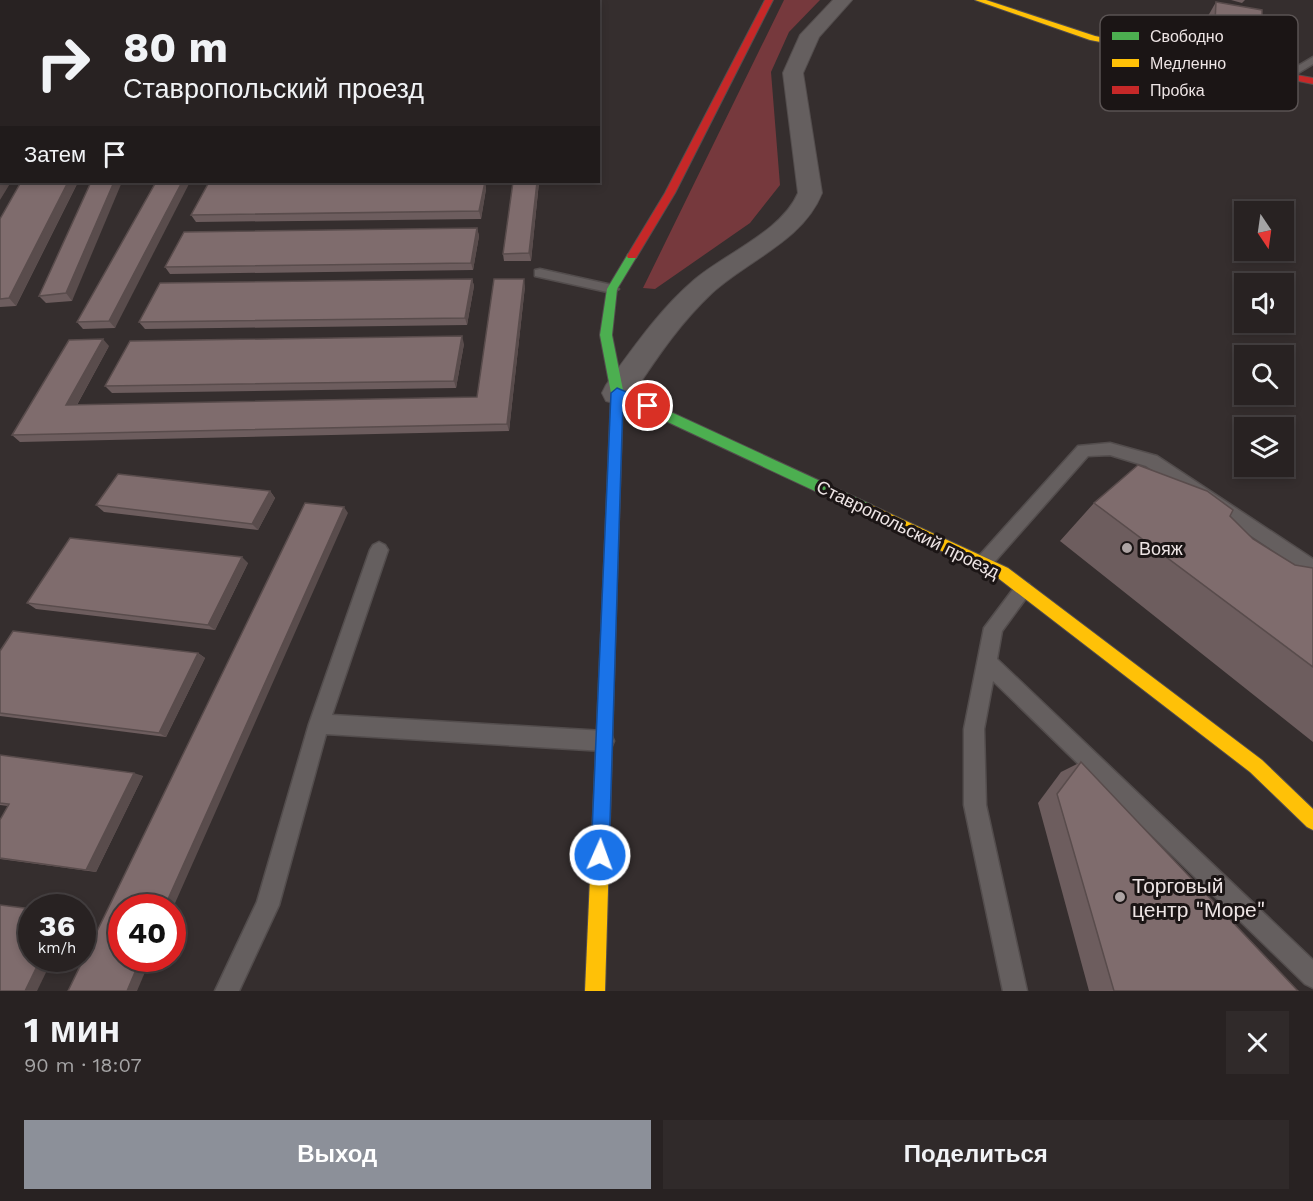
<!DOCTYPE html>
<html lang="ru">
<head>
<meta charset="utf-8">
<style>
  :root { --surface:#282222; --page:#302a2a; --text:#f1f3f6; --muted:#a5a4a5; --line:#443f40; --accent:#8c9099 }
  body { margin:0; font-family:"Work Sans",sans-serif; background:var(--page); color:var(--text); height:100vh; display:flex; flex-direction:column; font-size:22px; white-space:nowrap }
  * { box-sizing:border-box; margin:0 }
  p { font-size:20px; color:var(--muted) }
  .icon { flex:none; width:33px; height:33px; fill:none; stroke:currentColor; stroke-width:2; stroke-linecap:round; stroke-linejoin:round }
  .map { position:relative; height:991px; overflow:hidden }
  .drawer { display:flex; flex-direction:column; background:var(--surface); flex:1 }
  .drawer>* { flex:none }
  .top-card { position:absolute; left:0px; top:0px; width:600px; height:183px; box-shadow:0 3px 9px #0003,0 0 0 2px var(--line); background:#282222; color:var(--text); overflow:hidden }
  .needle { width:39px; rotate:167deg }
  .tools { position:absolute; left:1234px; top:201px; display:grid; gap:12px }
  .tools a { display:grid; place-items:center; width:60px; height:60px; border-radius:0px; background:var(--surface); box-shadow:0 3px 9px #0003,0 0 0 2px var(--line); font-size:30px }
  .speed { position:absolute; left:18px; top:894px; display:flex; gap:12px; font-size:30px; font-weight:700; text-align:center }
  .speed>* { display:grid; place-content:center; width:78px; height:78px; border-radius:50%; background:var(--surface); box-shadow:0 3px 9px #0003,0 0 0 2px var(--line); line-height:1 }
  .speed small { font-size:15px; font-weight:400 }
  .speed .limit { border:9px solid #d22; background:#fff; color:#111 }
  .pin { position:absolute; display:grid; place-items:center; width:51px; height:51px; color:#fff; margin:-26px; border:3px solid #fff; border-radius:50%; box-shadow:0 2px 6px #0007 }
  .me { position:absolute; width:66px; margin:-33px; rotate:2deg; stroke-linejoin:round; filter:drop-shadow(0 0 4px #0008) }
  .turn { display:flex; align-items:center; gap:21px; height:126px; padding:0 24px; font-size:27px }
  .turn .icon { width:78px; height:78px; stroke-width:2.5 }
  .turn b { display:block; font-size:42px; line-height:51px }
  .then { display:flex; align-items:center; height:57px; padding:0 24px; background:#0003; gap:12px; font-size:22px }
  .round { display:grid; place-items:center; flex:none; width:63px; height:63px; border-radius:0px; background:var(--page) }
  .overview { display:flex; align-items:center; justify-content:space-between; height:102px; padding:0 24px }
  h1 { font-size:36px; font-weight:700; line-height:45px }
  .button { display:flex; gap:12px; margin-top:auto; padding:12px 24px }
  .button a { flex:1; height:69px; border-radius:0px; background:var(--accent); color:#fff; font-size:24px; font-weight:700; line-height:69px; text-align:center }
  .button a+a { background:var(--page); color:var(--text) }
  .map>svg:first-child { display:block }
</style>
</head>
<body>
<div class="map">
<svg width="1313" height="991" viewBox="0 0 1313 991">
  <rect width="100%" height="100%" fill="#352e2e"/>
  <polygon fill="#76393d" points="784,0 820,0 789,32 771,72 780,185 750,223 655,289 643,288"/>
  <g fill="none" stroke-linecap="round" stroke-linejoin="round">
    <defs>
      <g id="lane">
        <polygon points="1313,57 1313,64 1290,78 1281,76"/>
        <polygon points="540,269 612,285 619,289 612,293 535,276 535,270"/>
        <polygon points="1110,443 1157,456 1313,559 1313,577 1146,466 1110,455 1088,456 990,567 984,570 978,567 975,562 978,557 1078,446"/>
        <polygon points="379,542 385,545 388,550 332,715 604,731 611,734 614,741 611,748 604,751 326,734 279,905 239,991 215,991 257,902 309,724 370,550 373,545"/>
        <polygon points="1023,582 1029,584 1032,590 1002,631 997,659 1313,960 1313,988 1305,984 993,681 984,729 986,805 1027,991 1003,991 964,805 964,729 984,628 1017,584"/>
      </g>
      <path id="street" d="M833,0H852L819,37L803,73L822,193C803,241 748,260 712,293C677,326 655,361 628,401L617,404L606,401L602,393L606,385C634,347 659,310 694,280C726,253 782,231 798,193L783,73L800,35Z"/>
      <polygon id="fast" points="632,253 637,256 617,289 612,335 623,390 872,505 874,509 872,513 862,513 623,401 617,585 615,590 610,592 605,590 603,585 611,393 600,335 607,289 628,254"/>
      <g id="slow">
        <polygon points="975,0 986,0 1095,36 1215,61 1211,63 1090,40"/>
        <polygon points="867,503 1008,568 1262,760 1313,809 1313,830 1307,827 1250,772 998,578 862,513 860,509 862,505"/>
        <polygon points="610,578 615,580 617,585 605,991 585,991 603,585 605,580"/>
      </g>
      <g id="jam">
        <polygon points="765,0 773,0 675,193 636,258 628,258 627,256 665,193"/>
        <polygon points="1208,59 1313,78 1313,84 1211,63 1207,61"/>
      </g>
    </defs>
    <use href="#lane" stroke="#534d4d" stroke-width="3"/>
    <use href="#street" stroke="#534d4d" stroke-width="2"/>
    <use href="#fast" stroke="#534d4d" stroke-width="2"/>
    <use href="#slow" stroke="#534d4d" stroke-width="2"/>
    <use href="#jam" stroke="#534d4d" stroke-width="2"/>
    <use href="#lane" fill="#655f5f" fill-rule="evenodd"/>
    <use href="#street" fill="#655f5f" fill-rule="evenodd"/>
    <use href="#fast" fill="#4caf50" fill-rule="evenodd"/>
    <use href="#slow" fill="#ffc107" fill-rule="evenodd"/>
    <use href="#jam" fill="#c62828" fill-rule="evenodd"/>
  </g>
  <g fill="#6d5d5e">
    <polygon points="287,0 461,0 460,2 310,2"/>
    <polygon points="1231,0 1245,0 1242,3"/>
    <polygon points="1216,2 1262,30 1253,44 1207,36 1208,16"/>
    <polygon points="21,182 78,182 16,306 0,307 0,219"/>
    <polygon points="91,182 72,301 46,303 39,296"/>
    <polygon points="156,182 115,328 83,329 77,322"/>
    <polygon points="485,182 486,189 481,219 196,222 191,215"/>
    <polygon points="539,182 531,261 504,261 503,254"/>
    <polygon points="477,228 479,236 473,270 170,274 165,267"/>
    <polygon points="472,279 474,286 467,325 145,329 139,322"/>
    <polygon points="525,286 509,431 20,442 12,435 109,346 77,405 477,397"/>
    <polygon points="464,344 456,388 112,393 105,386"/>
    <polygon points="270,491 275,498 258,530 104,512 96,505"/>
    <polygon points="1094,503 1230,516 1253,539 1295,565 1313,568 1313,742 1060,541"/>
    <polygon points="248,563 215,630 36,609 27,603"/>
    <polygon points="0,651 198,653 205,658 166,737 0,716"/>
    <polygon points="0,755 143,776 96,872 0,859 0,820 8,806 0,805"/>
    <polygon points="1081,762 1298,991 1089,991 1038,803 1061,772"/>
  </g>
  <g fill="#594c4c">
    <polygon points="43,0 52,0 51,2 41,2"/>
    <polygon points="127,0 137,0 135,2 125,2"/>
    <polygon points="2,83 2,98 0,100 0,85"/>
    <polygon points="2,179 2,182 11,182 0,200 0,182"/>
    <polygon points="68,182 78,182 16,306 9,298"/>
    <polygon points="114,182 122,182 72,301 66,293"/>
    <polygon points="182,182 190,182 115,328 109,321"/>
    <polygon points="485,182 486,189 481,219 479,211"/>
    <polygon points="537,182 539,182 531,261 529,253"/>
    <polygon points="477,228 479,236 473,270 471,263"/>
    <polygon points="472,279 474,286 467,325 465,318"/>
    <polygon points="524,279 525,286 509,431 507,424"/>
    <polygon points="462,336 464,344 456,388 454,381"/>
    <polygon points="103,339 109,346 73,412 66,405"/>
    <polygon points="270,491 275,498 258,530 252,524"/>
    <polygon points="344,507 348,513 172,910 172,908 164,908"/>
    <polygon points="242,557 248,563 215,630 208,625"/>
    <polygon points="198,653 205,658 166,737 159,733"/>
    <polygon points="134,773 143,776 96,872 86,870"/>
    <polygon points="41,958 53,958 37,991 25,991"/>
    <polygon points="141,958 151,958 137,991 127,991"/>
  </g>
  <g fill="#7f6c6d" stroke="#594c4c" stroke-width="1.5">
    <polygon points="8,0 43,0 41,2 6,2"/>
    <polygon points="60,0 127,0 125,2 59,2"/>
    <polygon points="147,0 274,0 297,2 145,2"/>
    <polygon points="395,0 455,0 454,2 419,2"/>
    <polygon points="475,0 502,0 503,2 476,2"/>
    <polygon points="1216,2 1262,10 1262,30 1215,22"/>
    <polygon points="2,7 2,24 0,24 0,9"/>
    <polygon points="0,45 2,45 2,83 0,85"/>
    <polygon points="2,107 2,179 0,182 0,110"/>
    <polygon points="21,182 68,182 9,298 0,299 0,219"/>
    <polygon points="91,182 114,182 66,293 39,296"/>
    <polygon points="156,182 182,182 109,321 77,322"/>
    <polygon points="439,182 485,182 479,211 191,215 208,184"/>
    <polygon points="513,182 537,182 529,253 503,254"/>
    <polygon points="477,228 471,263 165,267 184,232"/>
    <polygon points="472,279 465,318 139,322 160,283"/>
    <polygon points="494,279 524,279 507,424 12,435 69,340 103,339 66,405 477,397"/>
    <polygon points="462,336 454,381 105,386 130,341"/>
    <polygon points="1138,465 1207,491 1233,510 1230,516 1253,539 1295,565 1313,568 1313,667 1094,503"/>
    <polygon points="118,474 270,491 252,524 96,505"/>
    <polygon points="305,503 344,507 164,908 122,908 122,958 141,958 127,991 68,991"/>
    <polygon points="70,538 242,557 208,625 27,603"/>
    <polygon points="13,631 198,653 159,733 0,713 0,651"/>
    <polygon points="0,755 134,773 86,870 0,858 0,820 9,804 0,803"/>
    <polygon points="1081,762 1298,991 1114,991 1057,794"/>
    <polygon points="0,905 32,909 32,958 41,958 25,991 0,991"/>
  </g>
  <polygon fill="#1a73e8" stroke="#114b97" stroke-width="1.5" points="617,388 653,403 654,406 648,411 623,400 609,855 607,861 600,864 594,861 591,855 611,393"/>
  <g fill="#ada4a4" stroke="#1b1515" stroke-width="2">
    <circle cx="1127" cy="548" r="6"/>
    <circle cx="1120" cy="897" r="6"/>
  </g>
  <g text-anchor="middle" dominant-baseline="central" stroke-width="6" stroke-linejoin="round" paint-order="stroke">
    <g font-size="18" fill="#ede4e4" stroke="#1b1515">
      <text transform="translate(908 529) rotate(26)">Ставропольский проезд</text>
    </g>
    <g font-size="18" fill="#ede4e4" stroke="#1b1515" text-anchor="start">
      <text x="1139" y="548">Вояж</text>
    </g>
    <g font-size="21" fill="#ede4e4" stroke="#1b1515" text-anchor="start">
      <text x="1132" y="885">Торговый<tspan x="1132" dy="24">центр "Море"</tspan></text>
    </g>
  </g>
  <rect x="1100" y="15" width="198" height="96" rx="9" fill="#1b1515" stroke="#5a5353" stroke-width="1.5"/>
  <rect x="1112" y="32" width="27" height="8" fill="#4caf50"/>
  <rect x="1112" y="59" width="27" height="8" fill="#ffc107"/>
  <rect x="1112" y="86" width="27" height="8" fill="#c62828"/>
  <g font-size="16" fill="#ede4e4">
    <text x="1150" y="42">Свободно</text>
    <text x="1150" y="69">Медленно</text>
    <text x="1150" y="96">Пробка</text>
  </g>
</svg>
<div class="tools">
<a><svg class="needle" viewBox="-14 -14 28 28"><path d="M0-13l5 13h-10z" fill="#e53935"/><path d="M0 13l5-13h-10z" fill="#a5a4a5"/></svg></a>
<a><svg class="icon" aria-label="sound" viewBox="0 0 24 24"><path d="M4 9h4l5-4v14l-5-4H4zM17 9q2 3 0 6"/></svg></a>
<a><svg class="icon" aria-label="search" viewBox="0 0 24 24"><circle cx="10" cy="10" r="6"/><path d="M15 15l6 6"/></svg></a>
<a><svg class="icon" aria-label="layers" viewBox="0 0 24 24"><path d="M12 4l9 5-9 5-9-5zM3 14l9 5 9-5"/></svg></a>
</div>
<div class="speed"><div>36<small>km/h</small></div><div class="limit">40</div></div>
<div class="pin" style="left:648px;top:406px;background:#d93025"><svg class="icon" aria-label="arrive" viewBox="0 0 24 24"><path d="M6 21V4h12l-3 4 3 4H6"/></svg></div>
<svg class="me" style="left:600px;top:855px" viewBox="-20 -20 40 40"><circle r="17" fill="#1a73e8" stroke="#fff" stroke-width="3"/><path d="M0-11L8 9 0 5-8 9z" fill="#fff"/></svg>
<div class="top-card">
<div class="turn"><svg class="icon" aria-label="right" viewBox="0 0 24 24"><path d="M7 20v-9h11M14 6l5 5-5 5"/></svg><div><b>80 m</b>Ставропольский проезд</div></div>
<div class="then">Затем<svg class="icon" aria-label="arrive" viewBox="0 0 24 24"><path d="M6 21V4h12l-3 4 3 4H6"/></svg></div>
</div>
</div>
<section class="drawer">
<div class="overview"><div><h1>1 мин</h1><p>90 m · 18:07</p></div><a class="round"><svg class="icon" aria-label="close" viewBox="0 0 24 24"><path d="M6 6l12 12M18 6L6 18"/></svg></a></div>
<div class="button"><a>Выход</a><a>Поделиться</a></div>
</section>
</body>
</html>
